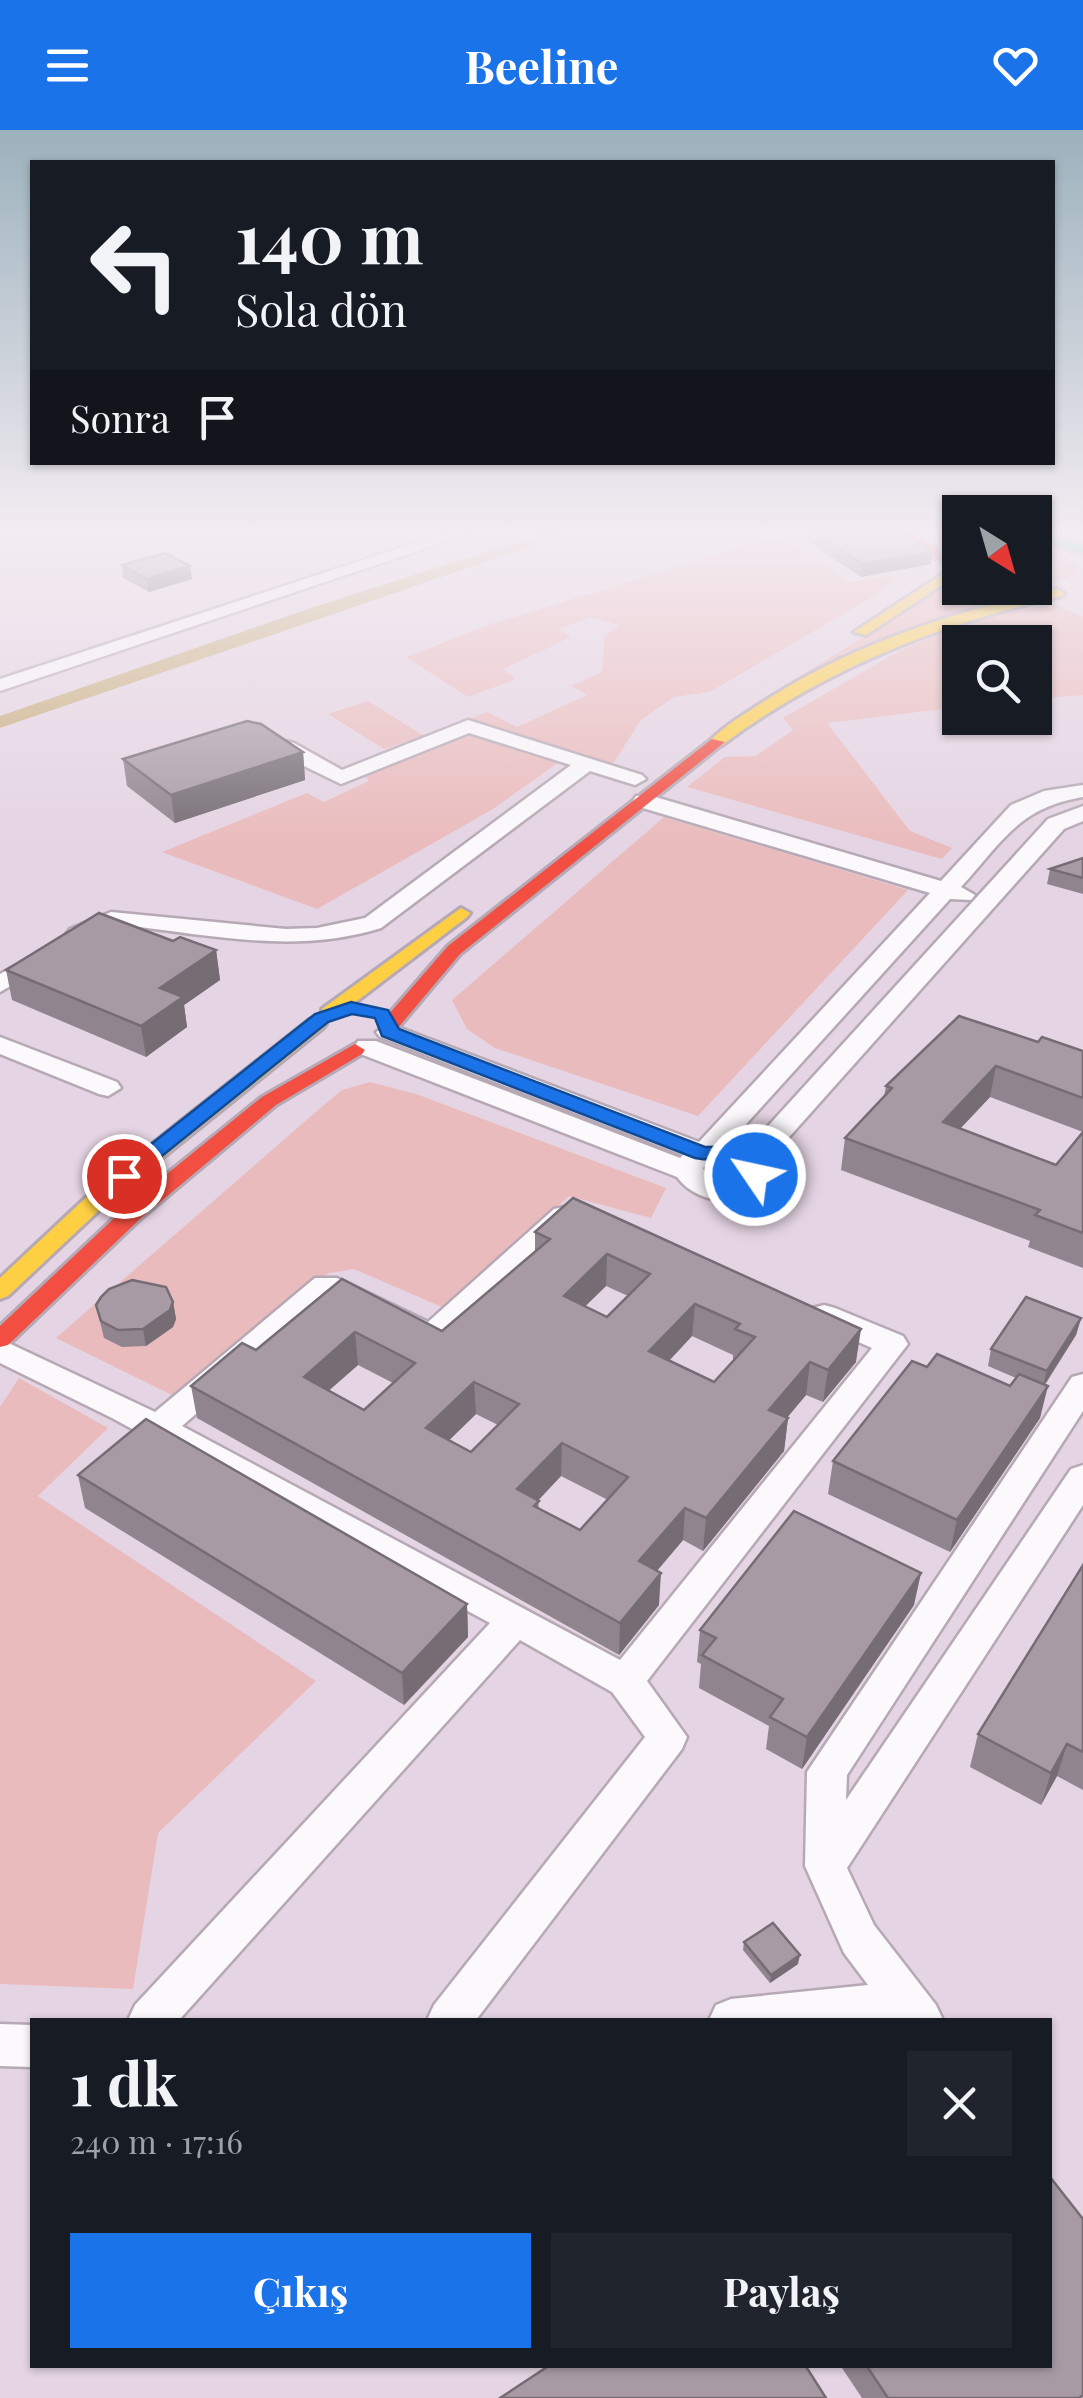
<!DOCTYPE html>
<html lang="tr">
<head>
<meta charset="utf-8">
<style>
  :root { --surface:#171b24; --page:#20242c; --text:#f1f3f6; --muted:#9ea1a6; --accent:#1a73e8 }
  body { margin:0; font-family:"Playfair Display",serif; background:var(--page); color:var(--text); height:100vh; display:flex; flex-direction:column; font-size:38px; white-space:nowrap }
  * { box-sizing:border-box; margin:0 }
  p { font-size:32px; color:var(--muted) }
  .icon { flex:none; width:55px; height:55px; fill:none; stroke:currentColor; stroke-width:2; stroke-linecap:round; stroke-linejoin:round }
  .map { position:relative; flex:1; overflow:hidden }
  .details { position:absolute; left:30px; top:1888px; width:1022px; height:350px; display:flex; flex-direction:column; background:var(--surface); border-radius:0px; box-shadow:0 2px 8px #0004 }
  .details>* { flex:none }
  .top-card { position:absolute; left:30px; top:30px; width:1025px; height:305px; border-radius:0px; box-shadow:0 2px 8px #0004; background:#171b24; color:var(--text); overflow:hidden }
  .needle { width:65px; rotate:143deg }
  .controls { position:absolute; left:942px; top:365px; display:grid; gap:20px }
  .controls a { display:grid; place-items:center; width:110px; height:110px; border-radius:0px; background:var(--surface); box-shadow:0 2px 8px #0004; font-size:50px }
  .pin { position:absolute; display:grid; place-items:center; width:85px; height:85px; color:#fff; margin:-42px; border:5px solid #fff; border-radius:50%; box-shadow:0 2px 10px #0007 }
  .me { position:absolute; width:110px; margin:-55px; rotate:304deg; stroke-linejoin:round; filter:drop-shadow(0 0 8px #0008) }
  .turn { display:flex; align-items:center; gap:35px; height:210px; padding:0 40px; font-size:45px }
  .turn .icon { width:130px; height:130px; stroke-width:2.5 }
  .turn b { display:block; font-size:70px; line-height:85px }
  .then { display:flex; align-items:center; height:95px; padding:0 40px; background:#0003; gap:20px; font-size:38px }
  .round { display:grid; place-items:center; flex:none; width:105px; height:105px; border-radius:0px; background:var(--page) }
  .headline { display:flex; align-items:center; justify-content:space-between; height:170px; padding:0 40px }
  h1 { font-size:60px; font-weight:700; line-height:75px }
  .cta { display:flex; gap:20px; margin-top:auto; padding:20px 40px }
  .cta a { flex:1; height:115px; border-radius:0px; background:var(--accent); color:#fff; font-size:40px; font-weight:700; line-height:115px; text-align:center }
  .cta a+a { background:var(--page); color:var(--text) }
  header { display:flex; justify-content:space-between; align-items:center; height:130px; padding:0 40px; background:var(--accent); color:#fff; font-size:45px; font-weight:700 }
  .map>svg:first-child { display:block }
</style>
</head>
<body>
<header><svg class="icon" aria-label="menu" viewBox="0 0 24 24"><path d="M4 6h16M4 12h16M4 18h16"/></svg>Beeline<svg class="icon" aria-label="heart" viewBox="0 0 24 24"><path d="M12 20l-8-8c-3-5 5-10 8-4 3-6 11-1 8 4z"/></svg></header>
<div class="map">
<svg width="1083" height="2268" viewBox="0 0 1083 2268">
  <rect width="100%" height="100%" fill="#e5d4e3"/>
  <g fill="#eabbbc">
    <polygon points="777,406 851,452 896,445 884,460 710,562 674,567 641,590 612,635 471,589 487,582 517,597 587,565 571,556 602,542 604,507 619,495 590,487 559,499 571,507 503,539 516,549 468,567 406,527 489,495"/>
    <polygon points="1035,419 1062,425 1077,436 1076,444 1059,452 1035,453"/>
    <polygon points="952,453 999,468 757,577 752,575"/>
    <polygon points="1054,474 1083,487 1083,565 1035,569 1035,512 960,512 960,577 827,593 910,701 952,718 942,729 687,657 725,627 756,626 793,600 783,588 903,519 983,487"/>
    <polygon points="368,571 424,606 384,619 328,584"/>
    <polygon points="456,604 483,606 559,632 493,679 317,779 162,722 307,663 324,672 369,651 363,643"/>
    <polygon points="664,687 908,760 698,986 495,918 467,899 452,870"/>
    <polygon points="370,952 416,964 666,1058 651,1088 569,1066 442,1177 354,1139 329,1143 176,1267 56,1208 325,974 342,960"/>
    <polygon points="19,1248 108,1298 38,1366 316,1551 158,1703 133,1859 0,1854 0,1277"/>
  </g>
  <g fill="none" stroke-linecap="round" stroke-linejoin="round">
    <polygon fill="#c7ac79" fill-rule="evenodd" points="558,399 582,399 0,598 0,586 311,478"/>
    <defs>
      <g id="street">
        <polygon points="458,399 483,399 0,561 0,549"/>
        <polygon points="1050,399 1075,399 1046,412 1035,412 1035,404"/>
        <path d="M468,590L642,645L646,649L635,655L590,641L381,798C298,824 216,806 131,796H115L78,811L66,804L70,799L111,782L286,799L317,798L365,788L571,635L469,603L341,654L257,613L267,607L294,613L342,640Z"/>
        <path d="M1083,655V667C1018,678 1003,711 961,757L975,765L971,770L950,769L729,1013L748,1018L1048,689L1083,676V691L1064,699L766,1033L769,1038C758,1079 700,1079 677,1047L358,923L354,917L358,911H376L680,1028L683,1025L380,907L376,902L389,894L398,897L699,1012L930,763L636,676L633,671L636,666H652L941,751L1011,675L1044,661ZM724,1029L741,1039L738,1047L724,1052L707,1047L703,1038L712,1030Z"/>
        <polygon points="40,822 52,829 49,834 0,862 0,844"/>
        <polygon points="0,907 117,952 121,958 108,966 99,964 0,924"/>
        <polygon points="564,1077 574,1079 579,1086 574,1093 442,1215 431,1218 420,1215 329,1169 182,1296 620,1530 872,1218 813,1192 809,1185 813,1178 824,1175 835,1178 903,1206 908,1214 647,1551 687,1607 682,1619 476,1890 427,1890 434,1875 645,1607 612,1562 520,1510 179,1890 128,1890 135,1875 490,1493 112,1288 0,1233 0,1209 155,1282 315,1148 337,1148 428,1192 554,1079"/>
        <polygon points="1083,1244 1083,1281 847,1645 846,1670 1071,1339 1083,1335 1083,1375 847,1738 874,1795 936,1875 943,1890 709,1890 716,1875 731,1869 868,1855 844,1823 805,1736 807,1642 1072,1247"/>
        <polygon points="0,1894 32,1895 32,1937 0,1936"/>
      </g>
      <polygon id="fast" points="1035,403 1083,415 1083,423 1035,411"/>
      <g id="slow">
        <polygon points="955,436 960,437 960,443 866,505 854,502"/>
        <path d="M1057,459L1064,463L1062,466C937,495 826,538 722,615L709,612C726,594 750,581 771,567C859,512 956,481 1057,459Z"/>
        <polygon points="461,778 470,783 467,787 336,887 322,887 322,879"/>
        <polygon points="316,888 326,894 323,898 110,1070 8,1166 0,1169 0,1148 94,1060 309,890"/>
      </g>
      <g id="jam">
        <polygon points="890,399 905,399 956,431 945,434"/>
        <polygon points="712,609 725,612 460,824 397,899 383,899 380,895 383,891 448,816"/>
        <polygon points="355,914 365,920 362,924 276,975 141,1088 8,1215 0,1217 0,1196 125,1078 262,967"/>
      </g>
    </defs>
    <use href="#street" stroke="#b6a9b5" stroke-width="5"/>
    <use href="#fast" stroke="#b6a9b5" stroke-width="6"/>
    <use href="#slow" stroke="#b6a9b5" stroke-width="6"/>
    <use href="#jam" stroke="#b6a9b5" stroke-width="6"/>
    <use href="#street" fill="#fbf9fb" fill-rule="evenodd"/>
    <use href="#fast" fill="#16e098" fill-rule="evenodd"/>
    <use href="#slow" fill="#ffcf43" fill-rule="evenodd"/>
    <use href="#jam" fill="#f24e42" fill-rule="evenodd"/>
  </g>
  <g fill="#90848e" fill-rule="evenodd">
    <polygon points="807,399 897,399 931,434 861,447 806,410"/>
    <polygon points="122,435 190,436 192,449 149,462 123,448"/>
    <polygon points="303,622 305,650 175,693 127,656 123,629"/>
    <polygon points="1083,728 1083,764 1047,754 1050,739"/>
    <polygon points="173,811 216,820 220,850 184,875 187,897 146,927 12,870 6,840"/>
    <polygon points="1083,921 1083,1002 990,967 960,999 1056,1035 1083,1002 1083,1138 1028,1117 1030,1111 841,1040 845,1008 884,967 886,956"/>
    <path d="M573,1068L856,1232L823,1272L806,1265L787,1288H788L784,1321L703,1421L683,1410L657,1441L659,1475L619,1525L197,1288L191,1256L256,1220L342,1149L442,1201L535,1122V1102ZM606,1156L628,1166L607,1187L585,1176ZM692,1206L733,1225V1231L714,1252L669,1231ZM358,1235L393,1253L364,1280L329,1260ZM476,1284L498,1295L471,1322L449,1310ZM561,1346L608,1370L580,1400L539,1379L538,1370Z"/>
    <polygon points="173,1172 176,1189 173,1197 146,1216 122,1217 104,1208 96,1175"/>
    <polygon points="1081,1188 1076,1205 1045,1255 1040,1288 950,1422 828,1364 833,1331 927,1237 1010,1256 1016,1248 988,1236 991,1219"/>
    <polygon points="78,1345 467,1474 468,1507 404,1575 85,1378"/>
    <polygon points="1083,1435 1083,1660 1057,1646 1041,1675 970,1637 978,1604"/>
    <polygon points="914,1475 802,1639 766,1619 769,1596 699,1558 701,1534 697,1532 700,1500"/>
    <polygon points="744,1812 798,1834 770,1853 743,1820"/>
    <polygon points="840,2235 1050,2235 1083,2268 862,2268"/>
  </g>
  <g fill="#756c74">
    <polygon points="932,422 931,434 861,447 862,434"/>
    <polygon points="190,436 192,449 149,462 147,449"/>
    <polygon points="303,622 305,650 175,693 171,665"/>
    <polygon points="216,820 220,850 184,875 187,897 146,927 141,896 160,858"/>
    <polygon points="996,936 990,967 937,1023 943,992"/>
    <polygon points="607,1124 606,1156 563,1198 564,1166"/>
    <polygon points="173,1172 176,1189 173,1197 146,1216 143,1199"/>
    <polygon points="695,1174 692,1206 647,1254 649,1221"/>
    <polygon points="1081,1188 1076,1205 1042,1258 1047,1241"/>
    <polygon points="861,1199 856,1232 823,1272 828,1240"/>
    <polygon points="355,1202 358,1235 308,1279 304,1247"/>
    <polygon points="810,1232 806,1265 766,1312 769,1280"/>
    <polygon points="474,1252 476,1284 428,1331 426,1298"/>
    <polygon points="1048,1256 1040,1288 950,1422 957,1390"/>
    <polygon points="788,1288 784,1321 703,1421 706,1388"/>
    <polygon points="562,1313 561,1346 518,1392 517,1359"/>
    <polygon points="685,1378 683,1410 637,1464 639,1431"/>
    <polygon points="661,1443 659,1475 619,1525 620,1493"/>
    <polygon points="921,1443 914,1475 802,1639 807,1607"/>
    <polygon points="467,1474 468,1507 404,1575 402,1543"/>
    <polygon points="1067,1614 1057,1646 1041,1675 1051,1643"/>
    <polygon points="800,1825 798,1834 770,1853 771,1845"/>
  </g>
  <g fill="#a79aa5" stroke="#756c74" stroke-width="2.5" fill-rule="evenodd">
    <polygon points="809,399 897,399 932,422 862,434"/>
    <polygon points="165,423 190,436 147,449 122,435"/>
    <polygon points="247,591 261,594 303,622 171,665 123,629"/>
    <polygon points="1083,728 1083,748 1050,739"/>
    <polygon points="99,783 173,811 180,807 216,820 160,858 183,867 141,896 6,840"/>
    <polygon points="959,886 1038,912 1042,907 1083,921 1083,968 996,936 943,992 1056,1035 1083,1002 1083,1103 1035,1085 1040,1080 845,1008 892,958 886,956"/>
    <path d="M573,1068L861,1199L828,1240L810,1232L769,1280L788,1288L706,1388L685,1378L639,1431L661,1443L620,1493L191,1256L242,1213L256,1220L342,1149L442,1201L550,1109L535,1102ZM607,1124L650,1144L607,1187L564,1166ZM695,1174L740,1194L735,1199L755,1207L714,1252L649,1221ZM355,1202L415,1233L364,1280L304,1247ZM474,1252L519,1274L471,1322L426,1298ZM562,1313L628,1347L580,1400L534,1376L539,1371L517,1359Z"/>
    <polygon points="132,1150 166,1157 173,1172 170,1180 143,1199 118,1200 101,1191 96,1175 101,1167 109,1159"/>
    <polygon points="1026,1167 1081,1188 1047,1241 991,1219"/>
    <polygon points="937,1224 1010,1256 1019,1244 1048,1256 957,1390 833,1331 912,1231 927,1237"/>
    <polygon points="146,1289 467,1474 402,1543 78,1345"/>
    <polygon points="794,1381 921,1443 807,1607 770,1587 783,1569 702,1525 716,1508 700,1500"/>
    <polygon points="1083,1435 1083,1622 1067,1614 1051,1643 978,1604"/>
    <polygon points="773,1793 800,1825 771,1845 744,1812"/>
    <polygon points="1050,2047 1083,2089 1083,2265 1079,2268 888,2268 866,2235 1050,2235"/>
    <polygon points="550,2235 805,2235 826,2268 500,2268"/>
  </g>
  <linearGradient id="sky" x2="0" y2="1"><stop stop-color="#9bb1bc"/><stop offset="0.56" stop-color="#f3ecf2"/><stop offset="1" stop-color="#f3ecf2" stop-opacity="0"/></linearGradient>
  <rect width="1083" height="717" fill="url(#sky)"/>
  <path fill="#1a73e8" stroke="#114b97" stroke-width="2.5" d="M351,872L388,880L399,899L705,1017C733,1016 756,1015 766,1045L755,1052L747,1050C731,1019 724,1034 695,1028L382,906L375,888L352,884L328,892L131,1051H116L113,1046L116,1042L315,884Z"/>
</svg>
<div class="controls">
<a><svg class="needle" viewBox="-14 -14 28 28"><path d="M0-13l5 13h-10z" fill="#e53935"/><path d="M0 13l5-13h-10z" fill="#9ea1a6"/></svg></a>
<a><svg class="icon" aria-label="search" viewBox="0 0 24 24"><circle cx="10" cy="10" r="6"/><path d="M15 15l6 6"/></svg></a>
</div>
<div class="pin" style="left:124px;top:1046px;background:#d93025"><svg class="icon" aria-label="arrive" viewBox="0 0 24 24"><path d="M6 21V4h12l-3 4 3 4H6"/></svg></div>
<svg class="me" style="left:755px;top:1045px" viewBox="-20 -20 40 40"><circle r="17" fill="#1a73e8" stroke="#fff" stroke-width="3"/><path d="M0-11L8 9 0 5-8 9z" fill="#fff"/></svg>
<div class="top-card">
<div class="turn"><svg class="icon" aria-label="left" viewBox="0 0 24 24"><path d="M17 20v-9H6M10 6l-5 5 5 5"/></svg><div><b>140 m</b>Sola dön</div></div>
<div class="then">Sonra<svg class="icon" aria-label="arrive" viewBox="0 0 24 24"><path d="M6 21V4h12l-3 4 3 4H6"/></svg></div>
</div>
<section class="details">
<div class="headline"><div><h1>1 dk</h1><p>240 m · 17:16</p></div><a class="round"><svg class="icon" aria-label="close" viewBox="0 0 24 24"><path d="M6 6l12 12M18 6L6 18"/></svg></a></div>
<div class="cta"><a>Çıkış</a><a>Paylaş</a></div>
</section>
</div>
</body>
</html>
